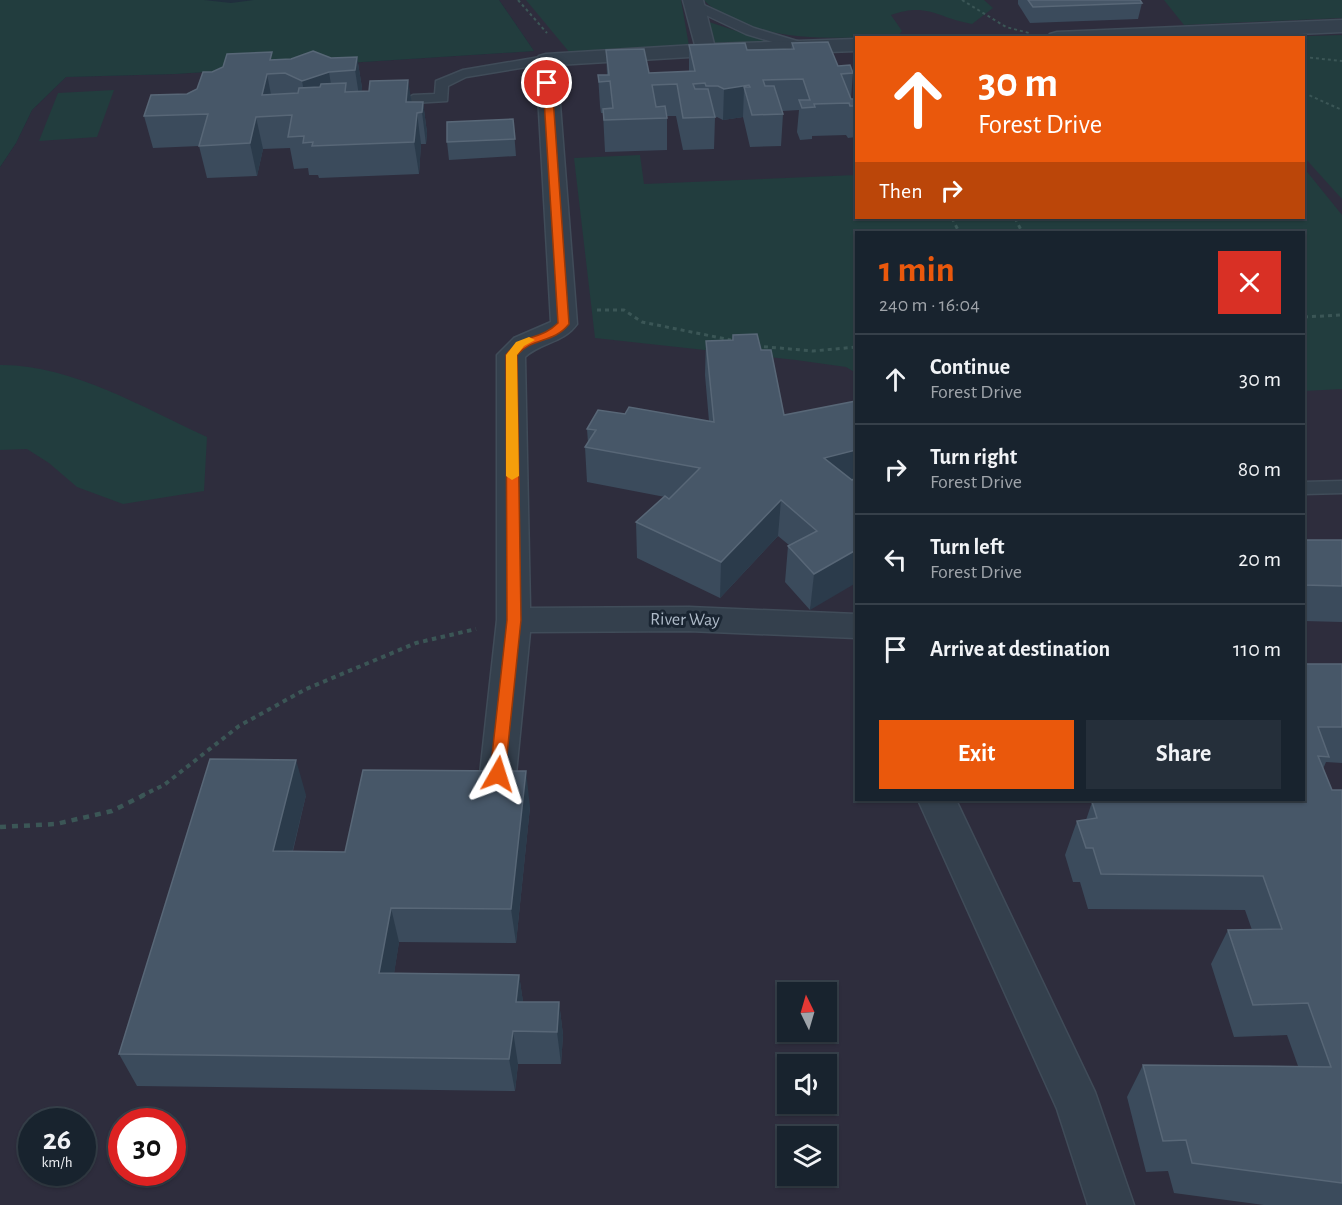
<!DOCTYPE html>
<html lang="en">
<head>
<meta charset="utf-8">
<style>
  :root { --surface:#18232e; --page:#252f3a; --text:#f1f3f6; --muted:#9fa4aa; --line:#36404a; --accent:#ea580c }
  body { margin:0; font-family:"Alegreya Sans",sans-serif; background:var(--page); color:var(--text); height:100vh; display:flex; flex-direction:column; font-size:22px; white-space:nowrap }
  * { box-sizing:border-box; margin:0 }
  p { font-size:20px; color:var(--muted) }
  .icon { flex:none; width:33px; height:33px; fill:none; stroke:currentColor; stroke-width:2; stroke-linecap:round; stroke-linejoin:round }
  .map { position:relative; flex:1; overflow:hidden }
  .sheet { position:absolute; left:855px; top:231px; width:450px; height:570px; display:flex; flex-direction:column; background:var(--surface); border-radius:0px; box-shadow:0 2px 4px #0004,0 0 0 2px var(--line) }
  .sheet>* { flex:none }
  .guide { position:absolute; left:855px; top:36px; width:450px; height:183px; border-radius:0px; box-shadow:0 2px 4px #0004,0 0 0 2px var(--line); background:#ea580c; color:#fff; overflow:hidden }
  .needle { width:39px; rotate:355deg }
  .buttons { position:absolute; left:777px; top:982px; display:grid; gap:12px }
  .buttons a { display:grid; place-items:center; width:60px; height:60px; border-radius:0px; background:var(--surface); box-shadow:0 2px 4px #0004,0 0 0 2px var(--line); font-size:30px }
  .speed { position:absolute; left:18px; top:1108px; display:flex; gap:12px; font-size:30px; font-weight:700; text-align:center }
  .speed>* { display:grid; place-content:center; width:78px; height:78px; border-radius:50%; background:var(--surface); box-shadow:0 2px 4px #0004,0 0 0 2px var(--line); line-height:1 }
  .speed small { font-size:15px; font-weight:400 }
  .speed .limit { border:9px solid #d22; background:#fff; color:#111 }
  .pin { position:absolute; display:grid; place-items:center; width:51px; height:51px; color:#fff; margin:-26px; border:3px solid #fff; border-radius:50%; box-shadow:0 2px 6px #0007 }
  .me { position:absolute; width:66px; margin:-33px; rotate:6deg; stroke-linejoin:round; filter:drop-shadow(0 0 4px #0008) }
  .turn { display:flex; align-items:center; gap:21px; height:126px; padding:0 24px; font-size:27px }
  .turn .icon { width:78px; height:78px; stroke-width:2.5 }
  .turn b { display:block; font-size:42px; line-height:51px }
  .then { display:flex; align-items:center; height:57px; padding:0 24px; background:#0003; gap:12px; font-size:22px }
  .round { display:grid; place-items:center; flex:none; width:63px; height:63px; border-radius:0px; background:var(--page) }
  .head { display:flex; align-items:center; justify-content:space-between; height:102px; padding:0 24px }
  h1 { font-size:36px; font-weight:700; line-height:45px; color:var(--accent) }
  .button { display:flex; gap:12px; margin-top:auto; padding:12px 24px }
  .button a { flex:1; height:69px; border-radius:0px; background:var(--accent); color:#fff; font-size:24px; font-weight:700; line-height:69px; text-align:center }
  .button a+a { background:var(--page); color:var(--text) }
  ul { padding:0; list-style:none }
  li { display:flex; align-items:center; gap:18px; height:90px; padding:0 24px; border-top:2px solid var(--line) }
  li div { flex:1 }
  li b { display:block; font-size:22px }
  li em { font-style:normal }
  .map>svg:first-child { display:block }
</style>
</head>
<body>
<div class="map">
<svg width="1342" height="1205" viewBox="0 0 1342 1205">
  <rect width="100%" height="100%" fill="#202f3d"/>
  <path fill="#2e2d3d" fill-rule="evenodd" d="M499,0H1342V1205H0V167L16,143L32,110L66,77L175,74L534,51ZM856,38H1304V218H856ZM856,232H1304V800H856ZM788,993H826V1032H788ZM788,1065H826V1104H788ZM32,1122H82V1173H32ZM122,1122H172V1173H122ZM788,1137H826V1176H788Z"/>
  <g fill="#223d3e">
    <polygon points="0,0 204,0 231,3 254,0 499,0 534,51 175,74 66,77 32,110 16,143 0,167"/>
    <polygon points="526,0 681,0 689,46 570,53"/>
    <path d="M704,0H984L993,8L972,24C937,18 928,2 891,15L902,31L897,37C839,37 780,44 727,16C719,12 710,7 704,0Z"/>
    <polygon points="1164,0 1342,0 1342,18 1184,25"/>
    <polygon points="709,22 776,44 715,46"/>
    <polygon points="1342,35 1342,199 1304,157 1304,38 1276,37"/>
    <polygon points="114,90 97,137 39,141 58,93"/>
    <polygon points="640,155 644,184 856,175 856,218 1304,218 1304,168 1342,215 1342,389 1304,391 1304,232 856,232 856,373 846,367 796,360 595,338 574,158"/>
    <path d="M0,365C70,364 144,408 207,437L204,491L123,504L77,487L49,463L27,449L0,450Z"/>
  </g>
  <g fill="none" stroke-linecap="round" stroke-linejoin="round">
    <defs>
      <g id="lane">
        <polygon points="695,1 754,28 807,44 808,47 802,51 746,34 691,8 691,2"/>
        <polygon points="546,56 553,60 551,63 466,77 448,86 447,101 413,103 406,99 413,95 435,94 436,81 463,70"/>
        <polygon points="1342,481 1342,493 1304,494 1304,482"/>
      </g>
      <g id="street">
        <path d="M683,0H703L714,44L856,39V51L706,56L557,65L577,324C564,343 541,342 525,357L530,608L689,607L856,614V638L689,631L530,632L516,774L511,784L498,789L485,784L480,774L497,620V355L514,338L551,322L536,60L539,56L546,54L695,45Z"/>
        <polygon points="1342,20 1342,32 1210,38 1047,38 1050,34 1057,32"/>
        <polygon points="918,800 956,800 1095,1092 1134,1205 1088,1205 1057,1109"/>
      </g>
    </defs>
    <use href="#lane" stroke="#404c59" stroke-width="3"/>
    <use href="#street" stroke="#404c59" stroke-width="3"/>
    <g stroke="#3b5656" stroke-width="2" stroke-dasharray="3 3" stroke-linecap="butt">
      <polyline points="518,0 547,33"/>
      <polyline points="962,0 1006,27 1029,33"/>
      <polyline points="1304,57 1342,61"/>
      <polyline points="1304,93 1342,110"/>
    </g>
    <g stroke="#3b5656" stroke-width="3" stroke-dasharray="4 4" stroke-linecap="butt">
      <polyline points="952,218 959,232"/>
      <polyline points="1015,218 1022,232"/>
      <polyline points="597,310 624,310 642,322 731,340"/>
      <polyline points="1304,317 1342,315"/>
      <polyline points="756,346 813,351 856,347"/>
    </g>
    <polyline stroke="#3b5656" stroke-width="4" stroke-dasharray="4.5 4.5" stroke-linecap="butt" points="141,796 164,785 239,726 306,689 416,643 476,629"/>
    <polyline stroke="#3b5656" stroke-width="4.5" stroke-dasharray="6 6" stroke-linecap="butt" points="0,827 56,824 112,811 144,795"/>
    <use href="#lane" fill="#34404d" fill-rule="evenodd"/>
    <use href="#street" fill="#34404d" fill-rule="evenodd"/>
  </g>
  <g fill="#3b4b5c">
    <polygon points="1018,0 1140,0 1142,3 1138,19 1030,23 1018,4"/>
    <polygon points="792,43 853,73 851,98 851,99 856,99 856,137 848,138 846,135 812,136 812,139 800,140 797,132 799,110 782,111 783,114 781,146 750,147 743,117 723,120 717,117 715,118 714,149 683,150 676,116 667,116 667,150 605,152 603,113 601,113 600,106 598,75 607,75 606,50 649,73 689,72 689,45 747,50 791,49"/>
    <polygon points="357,57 362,88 361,91 411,102 423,102 427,133 426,144 421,144 419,174 319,178 318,175 309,175 308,168 294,169 290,148 263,149 257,176 207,178 199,146 153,148 144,116 197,89 212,72 274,60"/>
    <polygon points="513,119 516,156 449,160 447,142"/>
    <polygon points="733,335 761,350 784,415 856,401 810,610 785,582 788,546 789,545 778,536 720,598 637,558 636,522 665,497 587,482 585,447 588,443 587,429 625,414 709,421 705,375 706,341 732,340"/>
    <polygon points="1304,540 1342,540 1342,622 1304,621"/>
    <polygon points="1304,664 1342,664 1342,763 1326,762 1323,769 1332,790 1342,790 1342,1205 1264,1205 1174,1193 1168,1171 1146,1172 1127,1097 1143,1065 1298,1066 1287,1035 1234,1037 1211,964 1228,930 1252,930 1245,910 1088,909 1080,882 1073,882 1065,855 1077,821 1086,820 1092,802 1304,800"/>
    <polygon points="306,795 293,851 345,852 530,807 516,943 399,942 394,973 519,975 523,1002 559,1002 563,1035 561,1064 518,1064 515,1091 137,1086 119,1054"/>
  </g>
  <g fill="#2b3b4b">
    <polygon points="357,57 362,88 360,102 355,70"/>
    <polygon points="329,72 334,103 308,113 302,81"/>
    <polygon points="267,74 273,105 262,95"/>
    <polygon points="408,80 413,111 406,102"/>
    <polygon points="749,85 748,103 744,87 743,117 723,120 724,89"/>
    <polygon points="423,102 427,133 426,144 422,112"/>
    <polygon points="417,113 421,144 419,174 414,142"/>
    <polygon points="256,117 263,149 257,176 250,143"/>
    <polygon points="856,450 856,485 824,458"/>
    <polygon points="781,500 778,536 720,598 721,562"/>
    <polygon points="856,550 856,583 810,610 814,574"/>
    <polygon points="296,760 306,795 284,886 273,851"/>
    <polygon points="526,771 530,807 516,943 511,909"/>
    <polygon points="391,908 399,942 389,1006 379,973"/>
    <polygon points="519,975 524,1008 516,1002"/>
    <polygon points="559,1002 563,1035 561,1064 557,1032"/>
    <polygon points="513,1031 518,1064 515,1091 509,1059"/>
  </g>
  <g fill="#475768" stroke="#586777" stroke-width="1.5">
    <polygon points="1028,0 1140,0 1142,3 1033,7"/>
    <polygon points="828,42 838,66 850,65 853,73 841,74 851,99 856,99 856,106 850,106 849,103 814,104 815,107 802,108 799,100 810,100 803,79 763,80 765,86 774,86 783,114 752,115 744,87 750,87 749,85 724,89 718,86 706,86 705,83 693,84 695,89 708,89 715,117 683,118 677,84 652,85 656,107 665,106 667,118 604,120 603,109 613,108 610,81 599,82 598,75 609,75 606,50 644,49 649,73 695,71 689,45 745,43 747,50 794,49 792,43"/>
    <polygon points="313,51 331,58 357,57 355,70 329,72 302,81 285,73 267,74 262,95 298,93 299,88 320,87 321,84 346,83 345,92 369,91 370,81 408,80 406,102 423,102 422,112 417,113 414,142 312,146 313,142 303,143 304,136 288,137 292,115 256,117 250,143 199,146 208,114 144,116 151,95 187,94 197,89 203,72 212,72 223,67 227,54 272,52 270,60 291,59"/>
    <polygon points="513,119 515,139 447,142 447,122"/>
    <polygon points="757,334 761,350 771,350 784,415 856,401 856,450 824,458 852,480 856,478 856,550 814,574 788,546 817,531 781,500 721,562 636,522 665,496 669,499 700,468 585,447 596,430 587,429 598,410 625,414 629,407 714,422 706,341 733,340 733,335"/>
    <polygon points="1304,540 1342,540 1342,586 1304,585"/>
    <polygon points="1304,664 1342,664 1342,727 1318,727 1329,757 1318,756 1332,790 1342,790 1342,1183 1192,1163 1186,1140 1163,1141 1143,1065 1331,1067 1308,1003 1253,1005 1228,930 1282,929 1263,876 1101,874 1093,848 1086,848 1077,821 1097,818 1092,802 1132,800 1304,800"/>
    <polygon points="210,759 296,760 273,851 345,852 363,770 526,771 511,909 391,908 379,973 519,975 516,1002 559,1002 557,1032 513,1031 509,1059 119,1054"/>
  </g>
  <path fill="#ea580c" stroke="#983908" stroke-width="1.5" d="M547,80L552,83L569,324C553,344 532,337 517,355L521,620L505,774L503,779H492L490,774L507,620L506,355C522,333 540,341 558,323L543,83Z"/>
  <polygon fill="#f59e0b" points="529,337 535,340 524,346 517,355 519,476 512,480 506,476 506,355 516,342"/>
  <g text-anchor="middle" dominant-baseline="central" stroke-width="6" stroke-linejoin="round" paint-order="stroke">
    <g font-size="18" fill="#afbbc9" stroke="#1a2532">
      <text transform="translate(685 620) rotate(1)">River Way</text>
    </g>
  </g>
</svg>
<div class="buttons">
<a><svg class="needle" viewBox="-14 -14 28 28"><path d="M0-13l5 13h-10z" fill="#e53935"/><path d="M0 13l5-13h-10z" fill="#9fa4aa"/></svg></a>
<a><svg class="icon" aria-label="sound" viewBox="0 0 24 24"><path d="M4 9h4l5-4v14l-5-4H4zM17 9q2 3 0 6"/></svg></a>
<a><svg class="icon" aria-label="layers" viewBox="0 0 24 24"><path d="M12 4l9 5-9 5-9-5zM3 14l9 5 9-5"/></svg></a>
</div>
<div class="speed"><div>26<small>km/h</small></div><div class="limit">30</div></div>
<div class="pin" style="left:547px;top:83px;background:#d93025"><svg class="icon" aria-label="arrive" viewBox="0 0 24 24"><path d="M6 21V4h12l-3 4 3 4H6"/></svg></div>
<svg class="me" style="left:498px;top:774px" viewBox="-20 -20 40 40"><path d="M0-17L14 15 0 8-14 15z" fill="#ea580c" stroke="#fff" stroke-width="4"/></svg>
<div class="guide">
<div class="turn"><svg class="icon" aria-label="ahead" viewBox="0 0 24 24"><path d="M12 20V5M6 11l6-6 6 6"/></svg><div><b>30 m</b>Forest Drive</div></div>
<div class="then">Then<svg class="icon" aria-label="right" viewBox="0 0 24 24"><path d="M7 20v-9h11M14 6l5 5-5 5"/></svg></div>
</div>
<section class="sheet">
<div class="head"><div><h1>1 min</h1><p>240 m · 16:04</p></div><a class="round" style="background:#d93025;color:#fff"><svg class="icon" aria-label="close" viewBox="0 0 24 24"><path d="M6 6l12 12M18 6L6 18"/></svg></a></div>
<ul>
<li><svg class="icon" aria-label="ahead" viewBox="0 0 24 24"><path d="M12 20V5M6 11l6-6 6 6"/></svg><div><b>Continue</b><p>Forest Drive</p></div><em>30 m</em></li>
<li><svg class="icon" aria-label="right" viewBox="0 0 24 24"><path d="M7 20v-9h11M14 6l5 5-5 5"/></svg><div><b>Turn right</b><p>Forest Drive</p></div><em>80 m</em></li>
<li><svg class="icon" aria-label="left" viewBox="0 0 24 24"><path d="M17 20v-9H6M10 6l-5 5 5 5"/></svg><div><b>Turn left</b><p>Forest Drive</p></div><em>20 m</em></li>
<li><svg class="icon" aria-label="arrive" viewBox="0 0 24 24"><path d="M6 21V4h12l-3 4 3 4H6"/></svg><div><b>Arrive at destination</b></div><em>110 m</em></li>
</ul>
<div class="button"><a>Exit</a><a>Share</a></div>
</section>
</div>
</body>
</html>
